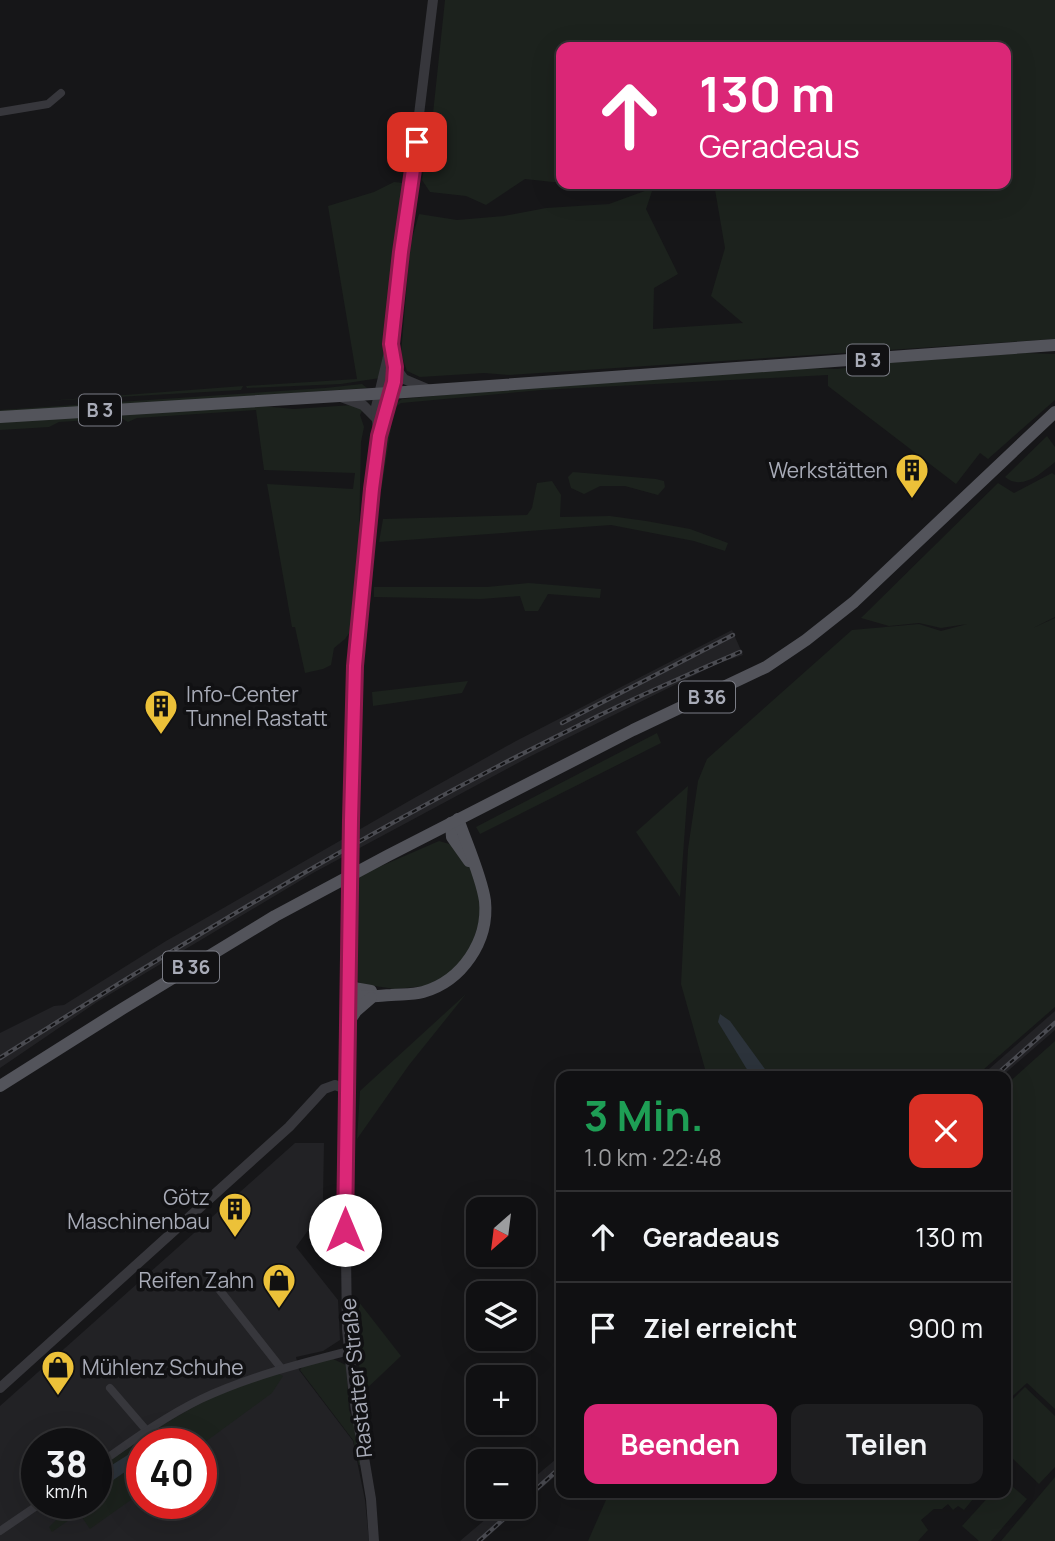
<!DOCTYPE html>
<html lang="de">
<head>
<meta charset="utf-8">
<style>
  :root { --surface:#101012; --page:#1e1e20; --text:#f1f3f6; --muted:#9c9d9f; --line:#303032; --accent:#db2777 }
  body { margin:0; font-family:Manrope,sans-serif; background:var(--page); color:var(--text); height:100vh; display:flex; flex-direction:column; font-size:26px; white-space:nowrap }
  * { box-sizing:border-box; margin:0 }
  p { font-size:23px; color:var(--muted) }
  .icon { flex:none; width:38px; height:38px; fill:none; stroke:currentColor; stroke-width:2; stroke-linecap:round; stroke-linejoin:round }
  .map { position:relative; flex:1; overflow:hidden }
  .sheet { position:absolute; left:556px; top:1071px; width:455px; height:427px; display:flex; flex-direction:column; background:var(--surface); border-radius:14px; box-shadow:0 7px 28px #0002,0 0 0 2px var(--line) }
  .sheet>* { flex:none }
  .banner { position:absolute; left:556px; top:42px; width:455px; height:147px; border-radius:14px; box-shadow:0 7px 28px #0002,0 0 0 2px var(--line); background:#db2777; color:#fff; overflow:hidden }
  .needle { width:46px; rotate:208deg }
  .tools { position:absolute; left:466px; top:1197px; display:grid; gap:14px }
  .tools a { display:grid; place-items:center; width:70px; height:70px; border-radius:14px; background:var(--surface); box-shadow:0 7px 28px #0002,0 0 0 2px var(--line); font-size:35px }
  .speed { position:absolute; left:21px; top:1428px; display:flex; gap:14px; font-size:35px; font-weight:700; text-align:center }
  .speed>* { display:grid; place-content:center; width:91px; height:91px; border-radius:50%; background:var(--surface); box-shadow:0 7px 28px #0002,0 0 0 2px var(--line); line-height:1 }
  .speed small { font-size:18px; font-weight:400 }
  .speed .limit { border:10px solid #d22; background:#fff; color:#111 }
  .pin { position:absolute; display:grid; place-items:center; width:60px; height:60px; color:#fff; margin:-30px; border-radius:14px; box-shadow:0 4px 10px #0006 }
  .me { position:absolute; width:77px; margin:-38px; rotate:0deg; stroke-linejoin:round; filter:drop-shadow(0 0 5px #0008) }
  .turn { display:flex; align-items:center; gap:24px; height:147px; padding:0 28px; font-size:32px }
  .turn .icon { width:91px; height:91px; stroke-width:2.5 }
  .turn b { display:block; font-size:49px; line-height:60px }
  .round { display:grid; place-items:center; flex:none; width:74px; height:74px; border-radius:14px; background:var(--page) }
  .summary { display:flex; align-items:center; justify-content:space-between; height:119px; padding:0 28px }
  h1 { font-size:42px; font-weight:700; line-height:52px; color:#1e9e55 }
  .button { display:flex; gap:14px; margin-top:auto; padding:14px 28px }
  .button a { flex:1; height:80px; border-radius:14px; background:var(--accent); color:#fff; font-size:28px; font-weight:700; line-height:80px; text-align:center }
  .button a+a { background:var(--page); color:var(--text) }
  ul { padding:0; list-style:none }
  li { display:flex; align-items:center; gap:21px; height:91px; padding:0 28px; border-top:2px solid var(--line) }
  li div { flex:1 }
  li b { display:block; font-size:26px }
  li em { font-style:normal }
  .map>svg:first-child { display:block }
</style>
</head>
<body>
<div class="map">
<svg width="1055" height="1541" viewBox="0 0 1055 1541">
  <rect width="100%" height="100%" fill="#161618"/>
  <g fill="#222225" fill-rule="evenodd">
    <polygon points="732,630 743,655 719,663 531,756 313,873 97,1002 0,1068 0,1033 54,1006 64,1005 166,941 416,797 516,741"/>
    <polygon points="1055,1011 1055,1030 1002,1076 981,1076"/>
    <path d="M295,1143H324L323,1198L326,1206L296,1247L338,1300L340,1340L323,1351L296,1357L299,1370L353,1441L365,1500L369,1541H0V1406ZM37,1444H96V1503H37ZM142,1444H201V1503H142Z"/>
    <polygon points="562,1454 562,1470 523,1505 523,1487"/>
    <polygon points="500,1507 521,1507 483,1541 460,1541"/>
  </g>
  <g fill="#1c221d">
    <polygon points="445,0 1055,0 1055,339 509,375 484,373 420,377 407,371 401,354 410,246 419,214 457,220 504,216 546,208 609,204 653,188 646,209 678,274 654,288 653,329 743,323 711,296 725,248 714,184 1006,184 1006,47 562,47 562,183 525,179 486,205 466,196 430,192 422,180 432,123"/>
    <polygon points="394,182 403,183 408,188 380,378 341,384 247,388 246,386 357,379 328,206 374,192"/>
    <polygon points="1025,353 1055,354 1055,400 988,459 980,453 956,484 828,386 828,375 541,390 401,403 394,408 381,492 375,492 391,406 402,399 517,388 800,368 837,369 884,363"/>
    <polygon points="362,384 367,388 0,413 0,410 325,388"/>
    <polygon points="243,386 241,390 46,401"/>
    <polygon points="353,405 363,409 360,415 364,427 361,442 359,535 350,632 345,639 334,648 331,665 323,669 305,673 295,627 292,627 267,484 353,489 355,473 264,470 256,410 137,418 128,422 121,418 59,422 49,427 0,430 0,422 262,406 294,409"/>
    <path d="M1047,436L1055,447V462C1040,474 1022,491 1005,477Z"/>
    <polygon points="573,472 656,479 664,481 665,487 658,495 625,486 600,486 584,494 571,488 568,477"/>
    <polygon points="1052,473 1055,475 1055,617 1033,628 1055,618 1055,1007 976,1076 707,1076 681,984 688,849 698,781 707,759 852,630 919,624 941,631 967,624 941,628 919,623 889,626 861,618 998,483 1014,493"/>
    <polygon points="552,481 561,495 560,517 610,516 646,521 690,529 728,543 725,551 694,541 611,525 379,542 383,519 527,515 532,508 537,483"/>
    <polygon points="529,583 601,589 600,598 548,594 538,611 525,611 520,596 481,599 374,597 374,587 487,587"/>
    <polygon points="468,681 462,693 373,706 372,692"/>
    <polygon points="657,733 661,743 480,834 476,827"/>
    <polygon points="688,786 680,897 636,832"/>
    <polygon points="439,841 453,845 471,867 483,910 470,951 449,974 425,986 395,989 361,984 355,978 356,877"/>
    <polygon points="466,994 409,1065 357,1139 360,1091"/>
    <polygon points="1055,1041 1055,1409 1027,1383 1006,1402 1006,1085"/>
    <polygon points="355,1297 401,1356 364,1391 357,1355"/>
    <polygon points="333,1359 346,1365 349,1410 354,1422 362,1465 359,1465 353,1440 300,1370 303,1366"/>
    <path d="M279,1374L283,1376L272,1393L201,1445L142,1444V1492L90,1529L79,1513L52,1532L49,1527L57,1519L47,1505L38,1511L46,1503H96V1470C143,1438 189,1404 243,1385C255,1381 267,1375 279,1374Z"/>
    <polygon points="1025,1387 1055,1416 1055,1467 1039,1484 1006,1452 1006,1406"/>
    <polygon points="1055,1477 1055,1541 1001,1541"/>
    <polygon points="1006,1481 1027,1499 991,1541 979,1541 962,1526 992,1493 1006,1493"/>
    <polygon points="609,1493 978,1493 964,1510 958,1506 953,1510 948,1504 942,1509 934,1509 921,1520 928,1530 918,1541 588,1541"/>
  </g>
  <g fill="#2c333b">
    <polygon points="720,1014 730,1021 770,1076 751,1076 718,1022"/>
    <polygon points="142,1446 142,1460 96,1492 96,1475"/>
  </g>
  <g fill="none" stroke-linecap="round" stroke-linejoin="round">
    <g stroke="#37373c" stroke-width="8">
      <polyline points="0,112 48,104 61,93"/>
      <polyline points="211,1279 281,1368"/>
      <polyline points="110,1388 147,1431"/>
      <path d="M96,1466C130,1442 164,1417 201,1399C248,1377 298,1364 349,1351"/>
      <polyline points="0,1531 41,1503"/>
    </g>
    <g stroke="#37373c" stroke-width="10">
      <polyline points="395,367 404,379 430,390"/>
      <polyline points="341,397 363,405 376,418"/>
      <polyline points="378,432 376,407 391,344 433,0"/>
      <polyline points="350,820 355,666 372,489 379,436 394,382 395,367 391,344"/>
      <polyline points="350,892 345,1180 347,1329 354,1398 371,1499 374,1541"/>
      <polyline points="0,1388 289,1127 324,1089 335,1085 346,1089"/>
    </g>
    <g stroke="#53545b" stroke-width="12">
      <polyline points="0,417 405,392 1055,345"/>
      <polyline points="451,823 452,837 469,861"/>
      <polyline points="348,987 371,991"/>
      <path d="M348,996C363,998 376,996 391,995C402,994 412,995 423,992C462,981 489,941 485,901C482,878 466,842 458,819"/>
      <polyline points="348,1023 356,1011 371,998"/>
      <polyline points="0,1086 122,1009 275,916 387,856 633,730 766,667 806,640 854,602 1055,412"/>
    </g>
    <defs>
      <g id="rail">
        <polyline points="562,723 733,635"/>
        <path d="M0,1058C193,936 390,817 596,717C643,694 692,673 740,652"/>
        <polyline points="995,1076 1055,1023"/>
        <polyline points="523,1501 562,1466"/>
        <polyline points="479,1541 517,1507"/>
      </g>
    </defs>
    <use href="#rail" stroke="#4a4b51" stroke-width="4.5"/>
    <use href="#rail" stroke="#111113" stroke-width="2" stroke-dasharray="5" stroke-linecap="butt"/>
    <polyline stroke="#37373c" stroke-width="10" points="350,892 350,820"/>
  </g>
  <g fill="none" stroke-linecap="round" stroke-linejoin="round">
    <defs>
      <polyline id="route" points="345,1230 351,820 355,666 372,489 379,436 394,382 395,367 391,344 401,252 417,142"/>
    </defs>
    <use href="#route" stroke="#8e194d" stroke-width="18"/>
    <use href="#route" stroke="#db2777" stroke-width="12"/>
  </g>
  <defs>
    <symbol id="building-pin" viewBox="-11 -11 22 30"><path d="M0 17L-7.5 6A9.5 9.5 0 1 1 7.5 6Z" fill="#ecc139" stroke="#111113"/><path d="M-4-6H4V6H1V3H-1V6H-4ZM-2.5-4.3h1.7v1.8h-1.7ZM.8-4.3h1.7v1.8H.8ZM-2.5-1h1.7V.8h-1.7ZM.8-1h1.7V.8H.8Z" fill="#111"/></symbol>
    <symbol id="shop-pin" viewBox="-11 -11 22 30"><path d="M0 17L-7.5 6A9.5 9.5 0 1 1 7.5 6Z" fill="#ecc139" stroke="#111113"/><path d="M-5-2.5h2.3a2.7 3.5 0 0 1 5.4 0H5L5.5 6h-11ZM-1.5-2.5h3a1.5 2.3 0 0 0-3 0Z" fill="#111"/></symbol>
  </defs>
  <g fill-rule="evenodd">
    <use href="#building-pin" x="893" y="451" width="38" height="52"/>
    <use href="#building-pin" x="142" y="687" width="38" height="52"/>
    <use href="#building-pin" x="216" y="1190" width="38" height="52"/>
    <use href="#shop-pin" x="260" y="1261" width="38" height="52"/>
    <use href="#shop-pin" x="39" y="1348" width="38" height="52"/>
  </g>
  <g text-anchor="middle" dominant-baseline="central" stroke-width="7" stroke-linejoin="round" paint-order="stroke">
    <g fill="#111113" stroke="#7b7d86" stroke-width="2">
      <rect x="847" y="344.5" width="42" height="31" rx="5"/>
      <rect x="79" y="394.5" width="42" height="31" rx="5"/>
      <rect x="679" y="681.5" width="56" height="31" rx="5"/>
      <rect x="163" y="951.5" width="56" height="31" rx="5"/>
    </g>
    <g font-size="19" font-weight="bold" fill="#a8abb7">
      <text x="868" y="360">B 3</text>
      <text x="100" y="410">B 3</text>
      <text x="707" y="697">B 36</text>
      <text x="191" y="967">B 36</text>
    </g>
    <g font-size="21" fill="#a8abb7" stroke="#111113" text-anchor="end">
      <text x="888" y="470">Werkstätten</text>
      <text x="186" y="694" text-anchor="start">Info-Center<tspan x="186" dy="24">Tunnel Rastatt</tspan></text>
      <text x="210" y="1197">Götz<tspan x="210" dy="24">Maschinenbau</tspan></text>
      <text x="254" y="1280">Reifen Zahn</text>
      <text x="82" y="1367" text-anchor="start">Mühlenz Schuhe</text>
    </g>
    <g font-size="21" fill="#a8abb7" stroke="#111113">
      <text transform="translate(356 1378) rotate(-96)">Rastatter Straße</text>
    </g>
  </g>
</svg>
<div class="tools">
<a><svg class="needle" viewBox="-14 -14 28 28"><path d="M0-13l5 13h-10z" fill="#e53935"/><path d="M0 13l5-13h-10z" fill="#9c9d9f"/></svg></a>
<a><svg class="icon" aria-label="layers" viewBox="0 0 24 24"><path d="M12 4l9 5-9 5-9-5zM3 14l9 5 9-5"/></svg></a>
<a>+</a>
<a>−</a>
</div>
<div class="speed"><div>38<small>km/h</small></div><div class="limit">40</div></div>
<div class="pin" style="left:417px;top:142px;background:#d93025"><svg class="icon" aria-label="arrive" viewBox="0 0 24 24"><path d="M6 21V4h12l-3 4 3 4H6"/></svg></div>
<svg class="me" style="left:345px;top:1230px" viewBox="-20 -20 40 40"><circle r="19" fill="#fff"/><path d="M0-13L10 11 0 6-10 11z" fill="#db2777"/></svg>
<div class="banner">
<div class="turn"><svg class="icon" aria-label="ahead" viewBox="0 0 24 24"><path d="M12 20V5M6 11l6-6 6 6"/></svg><div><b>130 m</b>Geradeaus</div></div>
</div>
<section class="sheet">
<div class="summary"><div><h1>3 Min.</h1><p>1.0 km · 22:48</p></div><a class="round" style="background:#d93025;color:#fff"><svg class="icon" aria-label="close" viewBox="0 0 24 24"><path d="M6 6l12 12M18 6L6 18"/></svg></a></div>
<ul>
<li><svg class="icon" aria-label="ahead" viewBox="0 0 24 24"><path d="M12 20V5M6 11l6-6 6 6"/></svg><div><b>Geradeaus</b></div><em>130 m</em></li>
<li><svg class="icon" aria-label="arrive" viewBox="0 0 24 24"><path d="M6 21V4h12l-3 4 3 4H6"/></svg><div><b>Ziel erreicht</b></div><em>900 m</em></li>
</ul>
<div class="button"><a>Beenden</a><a>Teilen</a></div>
</section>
</div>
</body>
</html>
